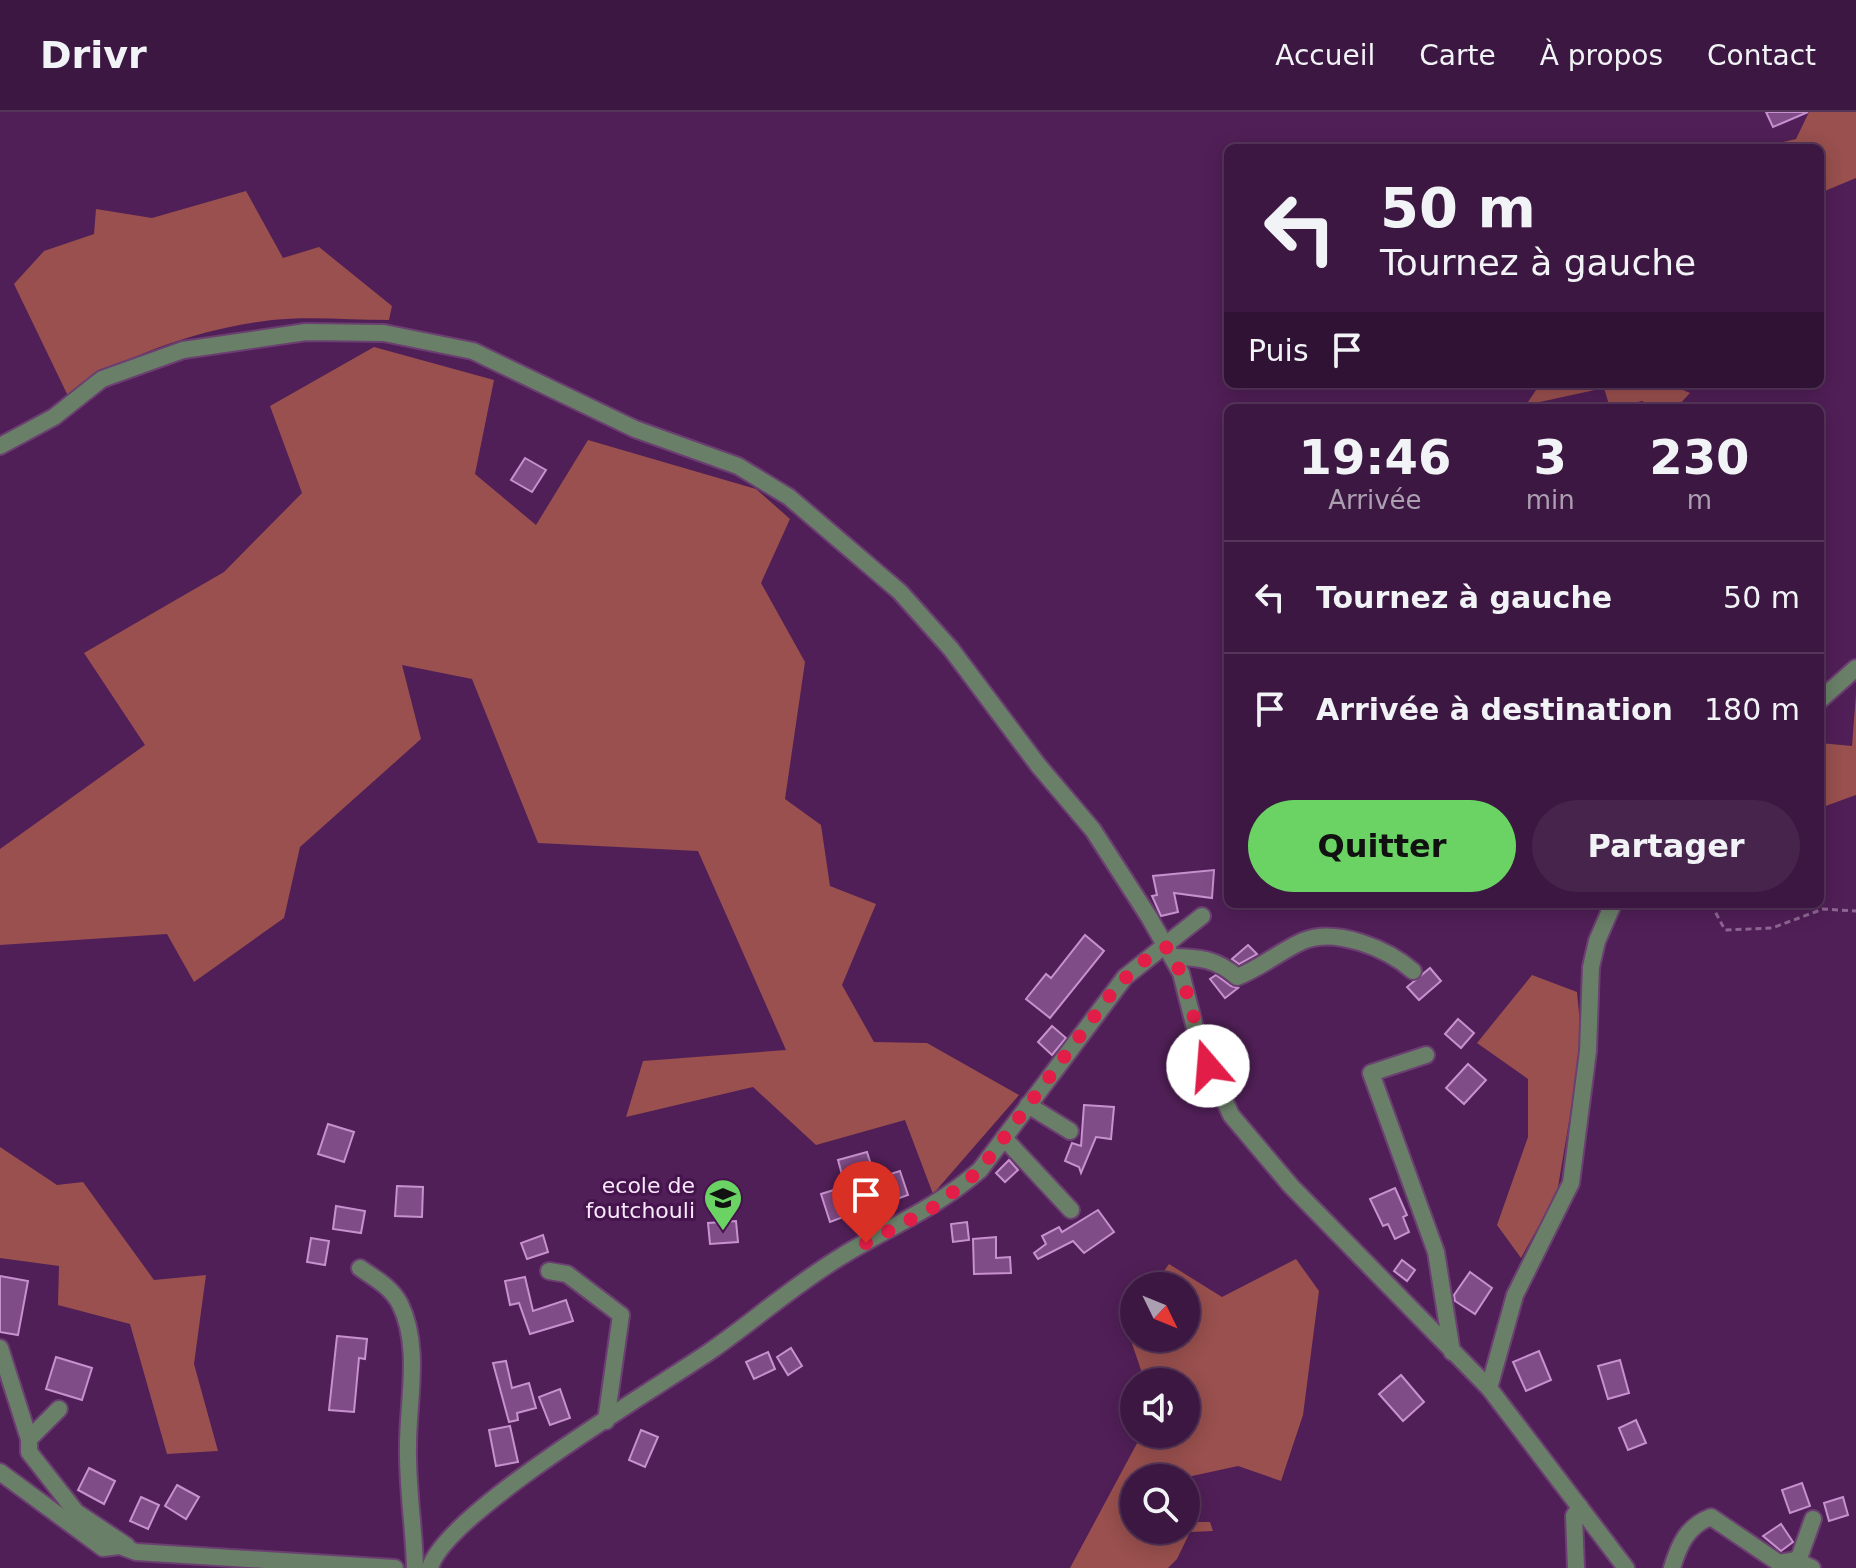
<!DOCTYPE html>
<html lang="fr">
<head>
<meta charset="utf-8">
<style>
  :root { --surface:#3c1741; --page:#47244c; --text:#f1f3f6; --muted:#ac9fb1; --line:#55365a; --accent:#6ad364 }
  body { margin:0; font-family:"DejaVu Sans",sans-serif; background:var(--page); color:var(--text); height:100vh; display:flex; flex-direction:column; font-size:30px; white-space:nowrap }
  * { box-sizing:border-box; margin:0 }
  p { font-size:26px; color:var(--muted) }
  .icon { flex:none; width:44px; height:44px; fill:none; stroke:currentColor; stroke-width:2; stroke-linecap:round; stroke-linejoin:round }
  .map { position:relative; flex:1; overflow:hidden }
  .sheet { position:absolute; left:1224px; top:292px; width:600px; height:504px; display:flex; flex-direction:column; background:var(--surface); border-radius:12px; box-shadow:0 4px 20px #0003,0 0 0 2px var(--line) }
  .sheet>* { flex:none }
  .hud { position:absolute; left:1224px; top:32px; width:600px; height:244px; border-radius:12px; box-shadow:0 4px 20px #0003,0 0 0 2px var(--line); background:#3c1741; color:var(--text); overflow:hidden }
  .needle { width:52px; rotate:133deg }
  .buttons { position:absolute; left:1120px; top:1160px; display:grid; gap:16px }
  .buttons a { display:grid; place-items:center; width:80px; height:80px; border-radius:50%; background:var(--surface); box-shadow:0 4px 20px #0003,0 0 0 2px var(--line); font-size:40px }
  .pin { position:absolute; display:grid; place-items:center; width:68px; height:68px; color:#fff; margin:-82px -34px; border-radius:50% 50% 50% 0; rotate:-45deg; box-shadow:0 0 8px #0007 }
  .pin .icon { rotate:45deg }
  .me { position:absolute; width:88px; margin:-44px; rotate:342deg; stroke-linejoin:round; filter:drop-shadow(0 0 6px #0008) }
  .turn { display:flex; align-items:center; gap:28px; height:168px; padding:0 24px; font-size:36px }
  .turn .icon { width:104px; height:104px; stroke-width:2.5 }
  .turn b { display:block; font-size:56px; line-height:68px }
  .then { display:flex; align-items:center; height:76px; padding:0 24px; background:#0003; gap:16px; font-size:30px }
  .eta { display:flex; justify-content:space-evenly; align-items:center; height:136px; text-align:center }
  .eta b { font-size:48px; font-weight:800; line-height:56px }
  .button { display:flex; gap:16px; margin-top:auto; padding:16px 24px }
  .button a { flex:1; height:92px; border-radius:48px; background:var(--accent); color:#111; font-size:32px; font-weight:800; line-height:92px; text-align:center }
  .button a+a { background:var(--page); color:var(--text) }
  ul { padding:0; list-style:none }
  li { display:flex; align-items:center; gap:24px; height:112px; padding:0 24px; border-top:2px solid var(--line) }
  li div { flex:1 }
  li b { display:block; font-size:30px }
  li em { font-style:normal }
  header { display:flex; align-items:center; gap:48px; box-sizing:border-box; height:112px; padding:0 40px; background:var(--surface); border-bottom:2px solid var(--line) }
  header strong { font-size:38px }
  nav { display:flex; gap:44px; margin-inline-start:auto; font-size:28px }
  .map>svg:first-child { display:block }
</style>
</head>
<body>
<header>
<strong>Drivr</strong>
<nav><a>Accueil</a><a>Carte</a><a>À propos</a><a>Contact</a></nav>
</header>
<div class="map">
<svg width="1856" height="1456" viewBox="0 0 1856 1456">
  <rect width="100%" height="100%" fill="#501f57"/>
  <g fill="#99504e">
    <polygon points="1809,0 1856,0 1856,66 1820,81 1820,36 1758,36 1796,27"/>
    <path d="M246,79L283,146L319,135L392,194L389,208C351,208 310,204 272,208C200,217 126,241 68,284L14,172L44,139L94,122L96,97L152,106Z"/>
    <polygon points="374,235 494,268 475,362 536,413 588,328 756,377 790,407 761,471 805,550 785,687 821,713 830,774 876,792 842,873 874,930 927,931 1019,983 933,1082 905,1008 816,1033 753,975 626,1005 643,949 786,938 698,739 538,731 472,567 402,553 421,627 300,735 284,806 194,870 167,822 0,833 0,737 145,633 84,541 224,460 302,381 270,294"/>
    <polygon points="1540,272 1669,272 1690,281 1676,296 1656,296 1642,289 1610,296 1604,276 1526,293"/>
    <polygon points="1856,582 1856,683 1820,696 1820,631 1852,634"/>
    <polygon points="1532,863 1577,880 1582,932 1557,1081 1521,1146 1497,1113 1528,1025 1528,967 1477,931"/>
    <polygon points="0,1035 57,1073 83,1070 154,1168 206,1163 194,1252 218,1339 167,1342 130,1212 58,1193 59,1154 0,1146"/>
    <polygon points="1296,1147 1319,1179 1303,1303 1281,1369 1238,1354 1183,1366 1134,1366 1134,1405 1129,1409 1134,1410 1134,1418 1186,1418 1186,1410 1210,1410 1213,1419 1190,1420 1177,1447 1168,1456 1070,1456 1142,1322 1186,1322 1186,1270 1137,1270 1141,1258 1126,1214 1134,1202 1134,1226 1186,1226 1186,1174 1153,1174 1169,1152 1222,1185"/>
  </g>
  <g fill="#804c87" stroke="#c790ce" stroke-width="2">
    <polygon points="1766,0 1808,0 1773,15"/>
    <polygon points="525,346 546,358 532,380 511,368"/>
    <polygon points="1214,758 1212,786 1174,781 1178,800 1161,804 1152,784 1157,783 1153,764"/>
    <polygon points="1085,823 1104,839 1050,906 1026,887 1046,862 1051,866"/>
    <polygon points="1248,833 1257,842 1239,852 1232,847"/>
    <polygon points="1430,856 1441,869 1419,888 1407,875"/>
    <polygon points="1216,863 1231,874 1238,876 1225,886 1210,867"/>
    <polygon points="1458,907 1474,921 1461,936 1445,922"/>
    <polygon points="1052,914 1066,926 1052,943 1038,930"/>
    <polygon points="1468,952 1486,968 1464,992 1446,976"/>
    <polygon points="1084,993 1114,995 1111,1027 1096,1025 1081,1061 1079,1055 1065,1049 1072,1031 1081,1034"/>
    <polygon points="328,1012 354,1020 344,1050 318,1042"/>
    <polygon points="867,1040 874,1062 844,1070 838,1048"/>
    <polygon points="1009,1048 1018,1058 1005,1070 996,1061"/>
    <polygon points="900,1059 908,1083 889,1090 881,1065"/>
    <polygon points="397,1074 423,1075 422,1105 395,1104"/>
    <polygon points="1395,1076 1407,1103 1403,1105 1409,1120 1395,1127 1388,1112 1383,1114 1370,1087"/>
    <polygon points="837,1077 846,1104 830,1110 821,1082"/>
    <polygon points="336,1094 365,1099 361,1121 333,1117"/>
    <polygon points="1098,1098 1114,1120 1084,1141 1073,1129 1038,1147 1034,1141 1046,1132 1042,1124 1059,1115 1062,1120"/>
    <polygon points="736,1109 738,1130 710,1132 708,1111"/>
    <polygon points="967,1110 969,1128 953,1130 951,1112"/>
    <polygon points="543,1123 548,1140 527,1147 521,1131"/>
    <polygon points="996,1125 996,1146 1010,1145 1011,1161 974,1162 973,1127"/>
    <polygon points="311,1126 329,1129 325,1153 307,1150"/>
    <polygon points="1402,1148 1415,1158 1407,1169 1394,1159"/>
    <polygon points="1470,1160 1492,1176 1475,1202 1455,1189 1454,1183"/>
    <polygon points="0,1164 28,1169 18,1223 0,1220"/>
    <polygon points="525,1165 533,1199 566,1188 573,1209 530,1222 519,1191 510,1193 505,1169"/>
    <polygon points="337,1224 367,1227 365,1247 359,1246 354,1300 329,1298"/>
    <polygon points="791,1236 802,1254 788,1263 777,1245"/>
    <polygon points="1539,1239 1551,1268 1526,1279 1513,1250"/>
    <polygon points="768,1240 775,1257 754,1267 746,1250"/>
    <polygon points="56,1245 92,1256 82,1288 46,1277"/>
    <polygon points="1620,1248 1629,1281 1608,1287 1598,1254"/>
    <polygon points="506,1249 512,1276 529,1271 536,1296 517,1301 518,1308 509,1310 493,1251"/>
    <polygon points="1401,1263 1424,1290 1403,1309 1379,1282"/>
    <polygon points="560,1277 570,1306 550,1313 539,1285"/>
    <polygon points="1636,1308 1646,1331 1628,1338 1619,1316"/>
    <polygon points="510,1314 518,1350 496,1354 489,1318"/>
    <polygon points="641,1318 658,1325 645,1355 629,1348"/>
    <polygon points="89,1356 115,1369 104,1392 78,1378"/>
    <polygon points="1802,1371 1810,1394 1790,1401 1782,1378"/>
    <polygon points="177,1373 199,1385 186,1407 165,1394"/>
    <polygon points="141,1385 159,1393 148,1417 130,1409"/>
    <polygon points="1843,1385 1848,1403 1829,1409 1824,1391"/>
    <polygon points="1781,1412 1793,1430 1781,1439 1763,1424"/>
  </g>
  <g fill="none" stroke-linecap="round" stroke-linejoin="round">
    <defs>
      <g id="minor">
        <polyline points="0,334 54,305 102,267 183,238 306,220 384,221 473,239 635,317 738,354 789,385 900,480 951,537 1038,653 1093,718 1149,805 1181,861 1199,932 1231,1003 1291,1074 1489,1276 1626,1456"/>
        <polyline points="1820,588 1856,556"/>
        <path d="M1172,845C1199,845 1217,847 1237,865C1261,856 1280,839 1303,829C1336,815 1388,837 1413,859"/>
        <polyline points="1426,943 1371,961 1436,1140 1452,1240"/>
        <polyline points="1028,993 1070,1019"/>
        <polyline points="1004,1026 1071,1098"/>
        <path d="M360,1156C376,1167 391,1175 400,1192C421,1234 408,1289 408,1333C407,1374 414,1415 415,1456"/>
        <polyline points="549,1159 567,1162 621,1203 606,1309"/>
        <polyline points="0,1236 29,1327 29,1340 76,1400 127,1434"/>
        <polyline points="1489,1276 1515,1183 1571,1071 1588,939 1591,855 1597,829 1613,792"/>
        <polyline points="29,1327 59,1297"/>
        <polyline points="0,1360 103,1436 120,1434 136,1440 395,1456"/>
        <polyline points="1798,1449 1813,1407"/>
        <path d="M430,1456C444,1402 655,1277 709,1240C754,1209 795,1172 842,1144C891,1114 936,1096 980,1058L1125,865L1202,804"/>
        <polyline points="1576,1456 1574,1404 1580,1395"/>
        <path d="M1672,1456C1679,1433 1687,1414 1711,1405L1779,1451L1795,1448L1812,1456"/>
      </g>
    </defs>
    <use href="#minor" stroke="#6b3f71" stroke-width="20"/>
    <polyline stroke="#8d6792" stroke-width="3" stroke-dasharray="6 4" stroke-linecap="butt" points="1711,792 1725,818 1772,816 1823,797 1856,799"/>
    <use href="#minor" stroke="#697f67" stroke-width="16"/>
  </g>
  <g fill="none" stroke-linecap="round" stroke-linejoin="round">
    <polyline stroke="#e11d48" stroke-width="14" stroke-dasharray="0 25.2" points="866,1131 936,1094 980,1058 1114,878 1139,852 1167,835 1181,861 1208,954"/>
  </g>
  <defs>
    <symbol id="school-pin" viewBox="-11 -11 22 30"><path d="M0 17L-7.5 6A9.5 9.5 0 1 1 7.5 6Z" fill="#6ad364" stroke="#45144c"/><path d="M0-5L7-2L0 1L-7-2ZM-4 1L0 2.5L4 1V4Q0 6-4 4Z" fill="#111"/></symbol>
  </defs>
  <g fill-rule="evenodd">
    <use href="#school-pin" x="701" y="1064" width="44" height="60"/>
  </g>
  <g text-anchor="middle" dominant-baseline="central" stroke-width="6" stroke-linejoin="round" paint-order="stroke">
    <g font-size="22" fill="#f9e7fb" stroke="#45144c" text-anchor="end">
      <text x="695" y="1073">ecole de<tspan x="695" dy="25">foutchouli</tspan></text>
    </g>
  </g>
</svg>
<div class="buttons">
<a><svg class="needle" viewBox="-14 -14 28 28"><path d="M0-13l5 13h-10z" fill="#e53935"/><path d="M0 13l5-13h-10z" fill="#ac9fb1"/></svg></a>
<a><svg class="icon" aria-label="sound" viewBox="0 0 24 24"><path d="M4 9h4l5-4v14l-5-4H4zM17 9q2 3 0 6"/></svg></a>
<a><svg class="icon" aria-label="search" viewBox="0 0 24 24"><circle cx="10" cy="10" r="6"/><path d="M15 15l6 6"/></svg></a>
</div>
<div class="pin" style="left:866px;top:1131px;background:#d93025"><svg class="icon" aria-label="arrive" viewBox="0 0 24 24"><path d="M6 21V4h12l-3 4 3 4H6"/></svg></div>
<svg class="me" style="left:1208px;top:954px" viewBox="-20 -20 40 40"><circle r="19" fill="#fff"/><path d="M0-13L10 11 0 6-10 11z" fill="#e11d48"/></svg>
<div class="hud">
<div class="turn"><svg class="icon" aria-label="left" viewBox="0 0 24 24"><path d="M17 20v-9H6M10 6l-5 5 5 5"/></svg><div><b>50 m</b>Tournez à gauche</div></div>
<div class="then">Puis<svg class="icon" aria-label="arrive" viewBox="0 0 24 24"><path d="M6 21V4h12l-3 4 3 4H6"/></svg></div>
</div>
<section class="sheet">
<div class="eta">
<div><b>19:46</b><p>Arrivée</p></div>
<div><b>3</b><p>min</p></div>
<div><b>230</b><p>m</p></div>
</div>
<ul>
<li><svg class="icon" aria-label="left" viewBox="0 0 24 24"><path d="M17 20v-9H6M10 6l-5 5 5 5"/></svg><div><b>Tournez à gauche</b></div><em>50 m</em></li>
<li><svg class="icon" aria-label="arrive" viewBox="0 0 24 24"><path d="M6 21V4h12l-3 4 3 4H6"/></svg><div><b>Arrivée à destination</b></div><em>180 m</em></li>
</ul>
<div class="button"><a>Quitter</a><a>Partager</a></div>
</section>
</div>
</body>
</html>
